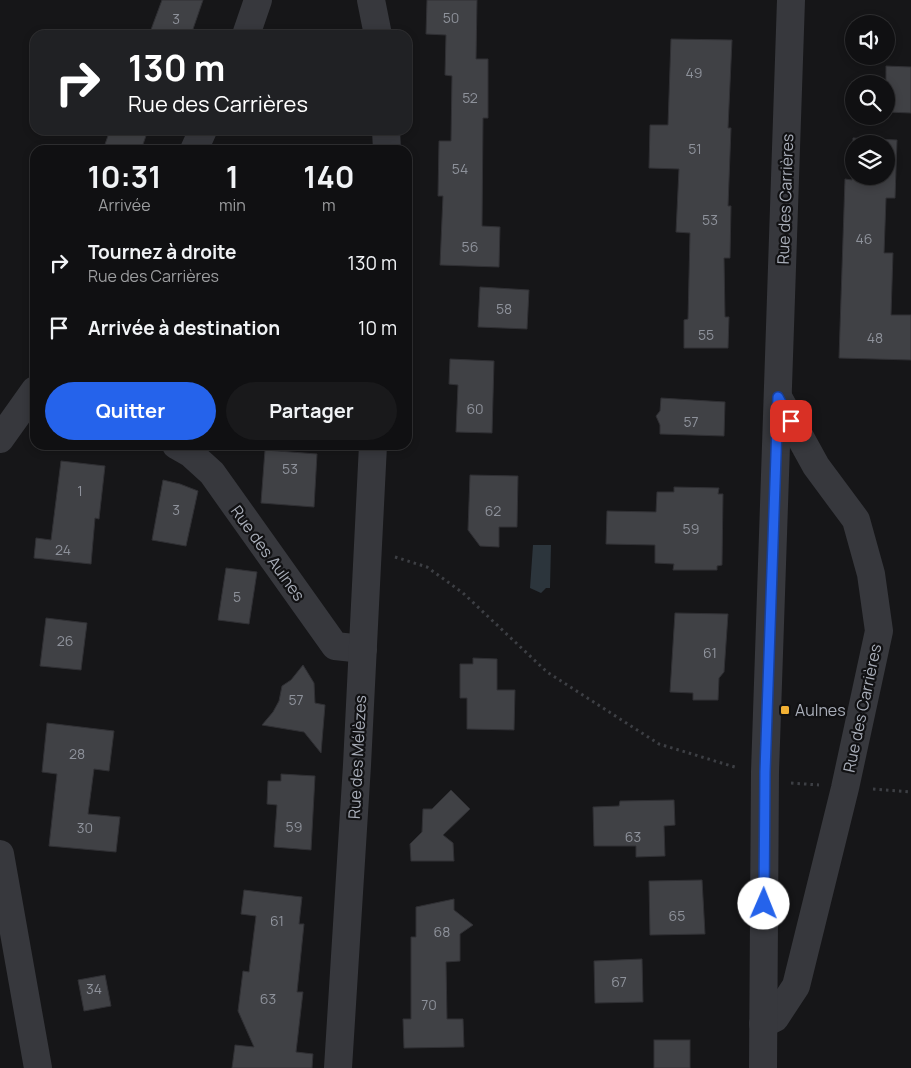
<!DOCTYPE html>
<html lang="fr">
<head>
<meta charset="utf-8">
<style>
  :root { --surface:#101012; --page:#19191b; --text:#f1f3f6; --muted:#9c9d9f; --line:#303032; --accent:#2563eb }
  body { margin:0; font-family:Manrope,sans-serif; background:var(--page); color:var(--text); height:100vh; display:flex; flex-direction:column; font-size:19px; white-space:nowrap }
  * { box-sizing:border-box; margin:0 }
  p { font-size:16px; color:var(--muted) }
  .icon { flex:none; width:28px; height:28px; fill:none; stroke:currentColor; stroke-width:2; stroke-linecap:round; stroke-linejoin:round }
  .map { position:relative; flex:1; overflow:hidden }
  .details { position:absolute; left:30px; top:145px; width:382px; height:305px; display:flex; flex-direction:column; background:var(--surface); border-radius:15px; box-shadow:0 2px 8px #0003,0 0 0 1px var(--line) }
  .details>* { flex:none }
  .hud { position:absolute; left:30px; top:30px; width:382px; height:105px; border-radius:15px; box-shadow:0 2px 8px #0003,0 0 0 1px var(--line); background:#202124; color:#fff; overflow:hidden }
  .controls { position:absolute; left:845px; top:15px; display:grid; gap:10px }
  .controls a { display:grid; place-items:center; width:50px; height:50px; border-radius:50%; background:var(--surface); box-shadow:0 2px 8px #0003,0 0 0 1px var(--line); font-size:25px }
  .pin { position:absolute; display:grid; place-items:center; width:42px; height:42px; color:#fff; margin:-21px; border-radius:10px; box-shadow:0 2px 8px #0006 }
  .me { position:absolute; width:55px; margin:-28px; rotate:1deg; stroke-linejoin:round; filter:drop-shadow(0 0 4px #0008) }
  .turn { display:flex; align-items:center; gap:18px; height:105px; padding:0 15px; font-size:22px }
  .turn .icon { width:65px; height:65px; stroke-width:2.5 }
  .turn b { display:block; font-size:35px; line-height:42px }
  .eta { display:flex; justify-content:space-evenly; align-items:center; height:85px; text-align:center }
  .eta b { font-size:30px; font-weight:700; line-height:35px }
  .button { display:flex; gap:10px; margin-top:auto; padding:10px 15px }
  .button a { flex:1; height:58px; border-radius:30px; background:var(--accent); color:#fff; font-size:20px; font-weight:700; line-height:58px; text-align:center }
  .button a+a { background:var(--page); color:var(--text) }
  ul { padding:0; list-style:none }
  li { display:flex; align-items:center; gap:15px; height:65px; padding:0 15px }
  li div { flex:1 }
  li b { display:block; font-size:19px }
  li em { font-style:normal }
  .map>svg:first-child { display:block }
</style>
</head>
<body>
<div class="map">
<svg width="911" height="1068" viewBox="0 0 911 1068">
  <rect width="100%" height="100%" fill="#161618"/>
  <polygon fill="#2c353c" points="533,545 551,545 550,588 546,588 541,593 530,588"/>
  <g fill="#404145" stroke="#303034" fill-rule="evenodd">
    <polygon points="162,0 203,0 191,35 149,35"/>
    <polygon points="427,0 477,0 476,59 488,59 488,118 483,118 482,226 500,227 499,267 440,265 443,196 438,196 439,141 451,141 452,76 445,75 446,35 426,34"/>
    <polygon points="671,39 732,40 728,128 731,128 728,206 731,206 730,258 724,258 725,317 729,317 728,348 684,348 684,320 688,319 690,233 676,232 679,169 649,168 650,125 668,125"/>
    <polygon points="886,66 911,67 911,113 886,112"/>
    <polygon points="110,130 148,130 141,150 103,150"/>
    <path d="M853,138L897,140L895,198H886L884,253H893L891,315H911V360L839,358L845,179L852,180ZM854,144H886V176H854Z"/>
    <polygon points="480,287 529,290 527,329 478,327"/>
    <polygon points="450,359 494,361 492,433 456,432 458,385 449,384"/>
    <polygon points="661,398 725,402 724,436 660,434 660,425 656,416 660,411"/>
    <polygon points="265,450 317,454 314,507 261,503"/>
    <polygon points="61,461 105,466 99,519 95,518 91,564 34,558 36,538 51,540"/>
    <polygon points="470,475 518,476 517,527 499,527 499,547 480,546 468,530"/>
    <polygon points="163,480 180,484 198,491 186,546 152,540"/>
    <polygon points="674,487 719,488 718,494 723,494 722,565 717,566 717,570 673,570 674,564 655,563 655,545 606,544 607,511 656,512 657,492 674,492"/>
    <polygon points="226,568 257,572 249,624 218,620"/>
    <polygon points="675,613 728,614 724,672 719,678 718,700 693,700 693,693 670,692"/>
    <polygon points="46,618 87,623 81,670 40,666"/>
    <polygon points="473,658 497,659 497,690 515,690 514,730 467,729 467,698 460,698 460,664 473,664"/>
    <polygon points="303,665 314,683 315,703 325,705 321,753 304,732 262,725 273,712 279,701 282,686 291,680"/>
    <polygon points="47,723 114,731 109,771 94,769 88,814 120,817 116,852 49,846 57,774 42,772"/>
    <polygon points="281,774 315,776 311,850 274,847 277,805 267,804 268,781 281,781"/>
    <polygon points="451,790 470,809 443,835 453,843 454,861 411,861 410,844 422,832 423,809 432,809"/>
    <polygon points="674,800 675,825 664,826 665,856 636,857 636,846 594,846 593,807 619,806 620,801"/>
    <polygon points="702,880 705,934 650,935 649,881"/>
    <polygon points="244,890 302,897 299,924 304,924 297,992 303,992 296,1052 313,1054 312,1068 232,1068 235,1045 254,1047 238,1011 243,971 249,972 256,916 241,914"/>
    <polygon points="454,899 454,910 473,925 460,934 460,961 446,962 447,1019 463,1019 464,1047 404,1048 403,1019 411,1019 411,937 416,937 416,907"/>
    <polygon points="642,959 643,1002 595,1003 594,961"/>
    <polygon points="105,975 111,1006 84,1011 78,980"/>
    <rect x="654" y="1040" width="36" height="28"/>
  </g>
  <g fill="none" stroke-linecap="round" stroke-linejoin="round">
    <g stroke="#3d3f44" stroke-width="3" stroke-dasharray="2.5 4" stroke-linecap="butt">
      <polyline points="395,557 427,567 463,593 547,672 659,744 738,768"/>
      <polyline points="791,783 819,785"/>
      <polyline points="873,789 911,792"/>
    </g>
    <g stroke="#37383d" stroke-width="28">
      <polyline points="371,0 378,35"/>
      <polyline points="246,35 258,0"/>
      <polyline points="386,130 387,150"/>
      <polyline points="194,150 203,130"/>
      <polyline points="0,439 35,390"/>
      <polyline points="176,445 190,453 212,473 335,646 363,649"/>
      <polyline points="0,854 38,1068"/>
      <polyline points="763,1024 775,1018 796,986 845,788 879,631 871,574 856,520 816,466 778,397"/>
      <polyline points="338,1068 357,765 373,445"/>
      <polyline points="763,1068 765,772 791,0"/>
    </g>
  </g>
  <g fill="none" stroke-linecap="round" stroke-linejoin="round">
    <defs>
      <polyline id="route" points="764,904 765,772 778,397 791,421"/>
    </defs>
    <use href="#route" stroke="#184099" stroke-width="12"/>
    <use href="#route" stroke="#2563eb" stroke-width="9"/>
  </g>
  <rect fill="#f2b134" stroke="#111113" stroke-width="2" x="780" y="705" width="10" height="10" rx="2.5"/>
  <g text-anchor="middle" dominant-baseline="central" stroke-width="4.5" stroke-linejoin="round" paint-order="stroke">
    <g font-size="14" fill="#8e929b">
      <text x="451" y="17">50</text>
      <text x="176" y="18">3</text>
      <text x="694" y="72">49</text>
      <text x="470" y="97">52</text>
      <text x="695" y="148">51</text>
      <text x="460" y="168">54</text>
      <text x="710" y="219">53</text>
      <text x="864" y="238">46</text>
      <text x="470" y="246">56</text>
      <text x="504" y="308">58</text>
      <text x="706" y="334">55</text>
      <text x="875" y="337">48</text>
      <text x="475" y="408">60</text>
      <text x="691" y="421">57</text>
      <text x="290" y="468">53</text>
      <text x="80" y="490">1</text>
      <text x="176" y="509">3</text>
      <text x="493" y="510">62</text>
      <text x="691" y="528">59</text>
      <text x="63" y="549">24</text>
      <text x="237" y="596">5</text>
      <text x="65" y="640">26</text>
      <text x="710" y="652">61</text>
      <text x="296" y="699">57</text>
      <text x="77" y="753">28</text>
      <text x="294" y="826">59</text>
      <text x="85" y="827">30</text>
      <text x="633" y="836">63</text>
      <text x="677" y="915">65</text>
      <text x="277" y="920">61</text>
      <text x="442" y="931">68</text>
      <text x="619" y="981">67</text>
      <text x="94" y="988">34</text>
      <text x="268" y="998">63</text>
      <text x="429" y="1004">70</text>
    </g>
    <g font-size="16" fill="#a8adb8" stroke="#111113">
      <text transform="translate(785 199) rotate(-88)">Rue des Carrières</text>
      <text transform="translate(268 553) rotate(54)">Rue des Aulnes</text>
      <text transform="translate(862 708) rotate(-78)">Rue des Carrières</text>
      <text transform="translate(357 757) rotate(-87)">Rue des Mélèzes</text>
    </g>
    <g font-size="16" fill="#a8adb8" stroke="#111113" text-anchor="start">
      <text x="795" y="710">Aulnes</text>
    </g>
  </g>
</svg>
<div class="controls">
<a><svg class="icon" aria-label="sound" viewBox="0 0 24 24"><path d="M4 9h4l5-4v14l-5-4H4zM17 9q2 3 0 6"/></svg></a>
<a><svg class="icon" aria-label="search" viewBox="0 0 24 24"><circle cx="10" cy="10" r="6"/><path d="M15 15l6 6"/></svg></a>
<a><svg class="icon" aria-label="layers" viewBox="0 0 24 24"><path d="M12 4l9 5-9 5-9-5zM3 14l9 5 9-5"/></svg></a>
</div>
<div class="pin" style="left:791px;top:421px;background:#d93025"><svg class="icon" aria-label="arrive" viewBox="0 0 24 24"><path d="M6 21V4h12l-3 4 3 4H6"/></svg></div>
<svg class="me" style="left:764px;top:904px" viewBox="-20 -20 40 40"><circle r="19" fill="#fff"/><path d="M0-13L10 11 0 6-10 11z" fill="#2563eb"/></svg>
<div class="hud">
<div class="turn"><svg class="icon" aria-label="right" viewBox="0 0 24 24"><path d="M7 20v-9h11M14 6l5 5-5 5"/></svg><div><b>130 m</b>Rue des Carrières</div></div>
</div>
<section class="details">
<div class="eta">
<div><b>10:31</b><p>Arrivée</p></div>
<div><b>1</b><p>min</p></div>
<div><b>140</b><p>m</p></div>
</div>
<ul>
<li><svg class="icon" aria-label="right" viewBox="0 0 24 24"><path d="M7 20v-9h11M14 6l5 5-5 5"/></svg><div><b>Tournez à droite</b><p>Rue des Carrières</p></div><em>130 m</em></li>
<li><svg class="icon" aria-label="arrive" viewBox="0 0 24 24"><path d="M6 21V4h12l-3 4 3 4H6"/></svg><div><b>Arrivée à destination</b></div><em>10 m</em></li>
</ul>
<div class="button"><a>Quitter</a><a>Partager</a></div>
</section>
</div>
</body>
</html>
